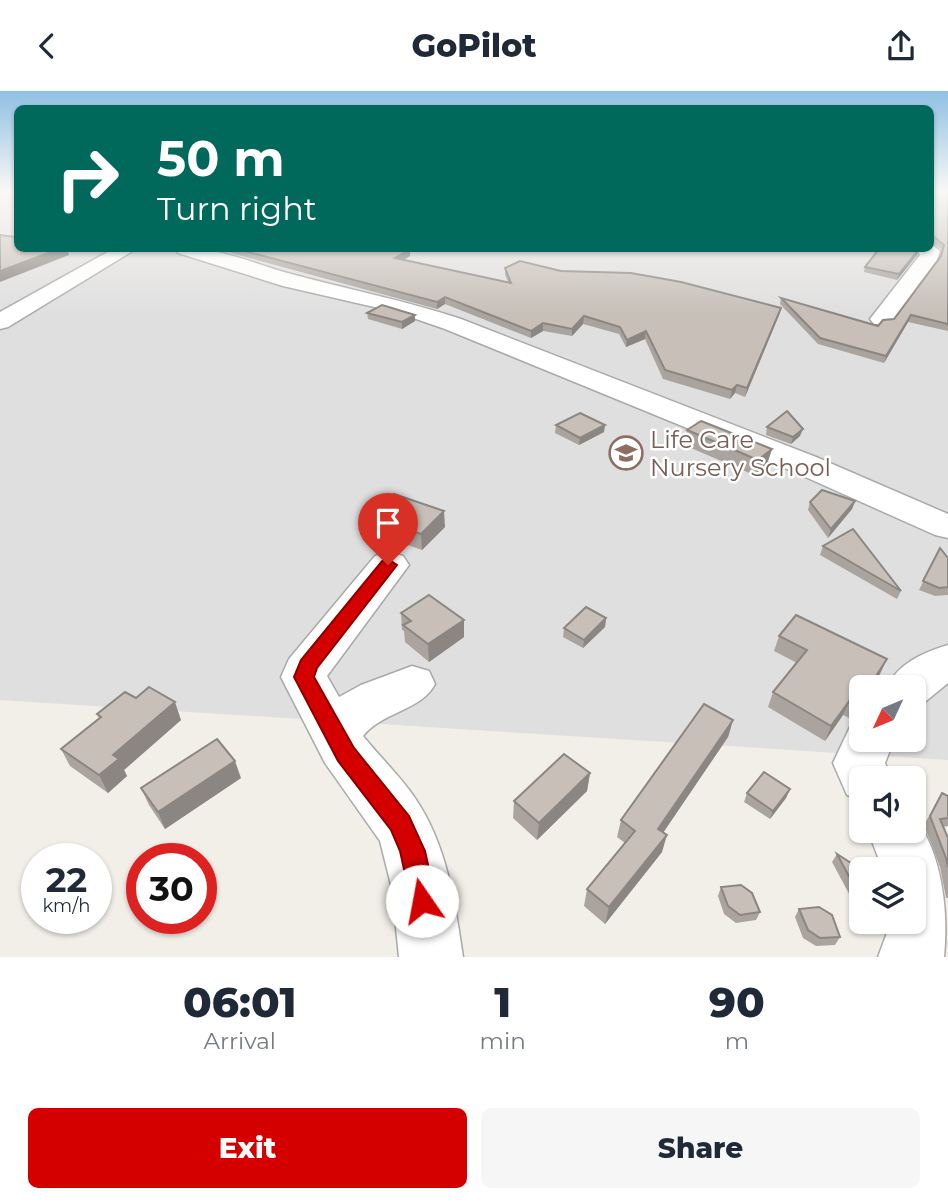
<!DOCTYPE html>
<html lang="en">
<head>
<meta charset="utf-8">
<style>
  :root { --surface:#fff; --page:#f6f6f7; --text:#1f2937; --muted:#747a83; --accent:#d40000 }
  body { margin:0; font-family:Montserrat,sans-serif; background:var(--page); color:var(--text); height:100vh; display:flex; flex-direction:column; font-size:26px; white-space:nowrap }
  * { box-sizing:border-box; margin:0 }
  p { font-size:23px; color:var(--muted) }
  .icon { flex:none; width:38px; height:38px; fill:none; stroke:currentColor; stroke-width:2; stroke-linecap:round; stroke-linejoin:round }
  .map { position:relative; height:866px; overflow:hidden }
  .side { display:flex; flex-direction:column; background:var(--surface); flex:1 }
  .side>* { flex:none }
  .banner { position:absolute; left:14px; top:14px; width:920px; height:147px; border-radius:10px; box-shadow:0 2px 5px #0004; background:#00695c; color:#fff; overflow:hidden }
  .needle { width:46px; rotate:226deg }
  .controls { position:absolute; left:849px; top:584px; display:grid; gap:14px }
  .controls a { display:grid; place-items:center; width:77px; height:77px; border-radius:10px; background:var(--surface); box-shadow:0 2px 5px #0004; font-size:35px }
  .speed { position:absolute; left:21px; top:752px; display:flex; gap:14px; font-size:35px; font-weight:700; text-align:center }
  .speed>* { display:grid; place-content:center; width:91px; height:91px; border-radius:50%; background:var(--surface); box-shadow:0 2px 5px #0004; line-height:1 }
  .speed small { font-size:18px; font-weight:400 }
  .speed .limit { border:10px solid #d22; background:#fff; color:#111 }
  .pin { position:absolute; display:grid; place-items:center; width:60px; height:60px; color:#fff; margin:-72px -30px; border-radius:50% 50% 50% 0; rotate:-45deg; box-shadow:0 0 7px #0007 }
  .pin .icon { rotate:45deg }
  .me { position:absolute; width:77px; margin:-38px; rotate:348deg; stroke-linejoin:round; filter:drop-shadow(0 0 5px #0008) }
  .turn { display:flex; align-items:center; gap:24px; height:147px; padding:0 28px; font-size:32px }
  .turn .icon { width:91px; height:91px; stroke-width:2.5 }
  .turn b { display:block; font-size:49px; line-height:60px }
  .eta { display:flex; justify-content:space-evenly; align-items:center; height:119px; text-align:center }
  .eta b { font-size:42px; font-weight:800; line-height:49px }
  .button { display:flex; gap:14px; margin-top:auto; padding:14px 28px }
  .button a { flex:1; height:80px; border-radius:10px; background:var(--accent); color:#fff; font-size:28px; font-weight:800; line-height:80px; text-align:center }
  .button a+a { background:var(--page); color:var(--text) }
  header { display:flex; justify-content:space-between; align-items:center; height:91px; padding:0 28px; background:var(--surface); font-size:32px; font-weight:800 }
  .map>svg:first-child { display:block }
</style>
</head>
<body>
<header><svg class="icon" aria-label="back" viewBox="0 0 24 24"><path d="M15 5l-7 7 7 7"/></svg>GoPilot<svg class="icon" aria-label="share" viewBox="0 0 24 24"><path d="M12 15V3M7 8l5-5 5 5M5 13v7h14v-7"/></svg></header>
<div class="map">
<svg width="948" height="866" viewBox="0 0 948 866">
  <rect width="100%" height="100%" fill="#f2efe9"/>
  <path fill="#e0dfdf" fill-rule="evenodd" d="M0,100H17L18,158H931V100H948V669L0,609ZM861,597H914V649H861Z"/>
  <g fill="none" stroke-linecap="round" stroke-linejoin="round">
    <defs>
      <g id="minor">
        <polygon points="931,153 940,160 937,169 890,233 874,233 870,228 920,164 917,158 931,158"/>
        <polygon points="113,158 136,158 8,236 0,238 0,221"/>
        <path d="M175,158C216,154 256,174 295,184C351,199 407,210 461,228L816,366L948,423V447L935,444L792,380L445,238L396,221L283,195L178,162Z"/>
        <path d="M389,461L403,465L409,474L327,585L339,606L361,594L412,575L429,580L435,593C421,620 383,620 363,645C380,666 400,685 415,707C447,754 455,811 463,866H399L392,798L380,750L325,672L281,586L289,568L375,465Z"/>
        <path d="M948,554V592L926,610L914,614V597H886C899,572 922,562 948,554Z"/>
        <polygon points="861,631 861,649 894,649 885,672 892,688 861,688 861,709 847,704 833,672 851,634"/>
        <path d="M914,721C920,728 924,740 928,749C944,783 948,829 944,866H878L891,831H914V779H883L868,740H914Z"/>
      </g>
    </defs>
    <use href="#minor" stroke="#a9a9a9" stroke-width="3"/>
    <use href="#minor" fill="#fff" fill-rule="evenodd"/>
  </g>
  <g fill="#aba49e">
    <polygon points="931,100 948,100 948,240 908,231 884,272 818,253 780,213 781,207 878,235 894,228 941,166 943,159 931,151"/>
    <polygon points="230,158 410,158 410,165 404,169 508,191 505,184 505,177 561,180 781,217 779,224 745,306 735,302 730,308 663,288 645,248 626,256 619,243 583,233 572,245 543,240 531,247 445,213 437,218 231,162"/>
    <polygon points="919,158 917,164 897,189 864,181 865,176"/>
    <polygon points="367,222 415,230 402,238 368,228"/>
    <polygon points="556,334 604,341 579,354 555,342"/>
    <polygon points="767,336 800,345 791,353 766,344"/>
    <polygon points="687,339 772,358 767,373 754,384 684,354"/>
    <polygon points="855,410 852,418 828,447 808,419 810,411"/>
    <polygon points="376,420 445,436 422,459 387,447 386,440 377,436"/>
    <polygon points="823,455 901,500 897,508 820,464"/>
    <polygon points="940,457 948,467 948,504 935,505 919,499"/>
    <polygon points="401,522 464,546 429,571 405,551 404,540 402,539"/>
    <polygon points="606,527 605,536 583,557 563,546 564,537"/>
    <polygon points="779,545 880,583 851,628 843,624 825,650 768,616 773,601 797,572 774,560"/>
    <polygon points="136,607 181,629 124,679 127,685 108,702 70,675 61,658 99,627 97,623"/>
    <polygon points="733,629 728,646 663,742 662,761 605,833 584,815 587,798 625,752 617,746 621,729"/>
    <polygon points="590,682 587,700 537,749 513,727 514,710"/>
    <polygon points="241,687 165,738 149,714 141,697"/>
    <polygon points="790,698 786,707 770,728 744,711 747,702"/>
    <polygon points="942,702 948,705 948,735 943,736 948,747 948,807 946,807 940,776 924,734"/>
    <polygon points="837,763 861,779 861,817 854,812 832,771"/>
    <polygon points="721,796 760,821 756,829 736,832 724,823 718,805"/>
    <polygon points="799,818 840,846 835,854 816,855 803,847 795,826"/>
  </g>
  <g fill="#8b8681">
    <polygon points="59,158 67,158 69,164 0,191 0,180"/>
    <polygon points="410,158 410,165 396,173 395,167"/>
    <polygon points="919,158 917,164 897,189 899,183"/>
    <polygon points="445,206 445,213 437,218 437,211"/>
    <polygon points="781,217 779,224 745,306 747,297"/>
    <polygon points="415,224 415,230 402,238 402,231"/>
    <polygon points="911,224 908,231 884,272 886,265"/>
    <polygon points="584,225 583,233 572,245 572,238"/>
    <polygon points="543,232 543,240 531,247 531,240"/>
    <polygon points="646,240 645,248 626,256 627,249"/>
    <polygon points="737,294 735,302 730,308 732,299"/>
    <polygon points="605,334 604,341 579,354 580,347"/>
    <polygon points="803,338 800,345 791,353 793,346"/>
    <polygon points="772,358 767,373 754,384 758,369"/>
    <polygon points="855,410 852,418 828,447 831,438"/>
    <polygon points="444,420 445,436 422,459 421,443"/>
    <polygon points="606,527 605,536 583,557 584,549"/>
    <polygon points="464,529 464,546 429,571 428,553"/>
    <polygon points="887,568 880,583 871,597 868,597"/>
    <polygon points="861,608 861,612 851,628 858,613"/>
    <polygon points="850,609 843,624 825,650 831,635"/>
    <polygon points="175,611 181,629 124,679 127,685 108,702 99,684 113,664"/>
    <polygon points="733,629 728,646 654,755 658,738"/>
    <polygon points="235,670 241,687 165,738 158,721"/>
    <polygon points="590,682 587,700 537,749 539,732"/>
    <polygon points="790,698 786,707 770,728 773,720"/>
    <polygon points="667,744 662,761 605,833 609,816"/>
  </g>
  <g fill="#c7bfb8" stroke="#8b8681" stroke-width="2">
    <polygon points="931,100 948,100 948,233 911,224 886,265 820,247 781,207 878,235 883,229 894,228 941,165 944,154 933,145 931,148"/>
    <polygon points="18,143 18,158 59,158 0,180 0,144 15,146"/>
    <polygon points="237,158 410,158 395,167 511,192 505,177 520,170 561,180 631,182 681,191 781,217 747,297 737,294 732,299 665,279 646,240 627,249 620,236 584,225 572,238 543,232 531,240 445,206 437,211"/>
    <polygon points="879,158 919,158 899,183 865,176"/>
    <polygon points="382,214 415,224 402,231 367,222"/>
    <polygon points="787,320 803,338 793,346 767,336"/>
    <polygon points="580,322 605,334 580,347 556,334"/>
    <polygon points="701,330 772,358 758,369 687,339"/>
    <polygon points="822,399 855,410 831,438 810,411"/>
    <polygon points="394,403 444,420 421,443 386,431 391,426 376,420"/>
    <polygon points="853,438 901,500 823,455"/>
    <polygon points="940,457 948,467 948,496 939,497 923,490"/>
    <polygon points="429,504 464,529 428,553 403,534 411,530 401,522"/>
    <polygon points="586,516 606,527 584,549 564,537"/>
    <polygon points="796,524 887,568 868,597 861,597 861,608 858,613 850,609 831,635 773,601 807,559 779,545"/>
    <polygon points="149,596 175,611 113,664 119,668 99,684 61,658 101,626 97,623 125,601 136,607"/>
    <polygon points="704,613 733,629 658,738 667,744 609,816 587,798 635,740 621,729"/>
    <polygon points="217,648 235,670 158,721 141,697"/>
    <polygon points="564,663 590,682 539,732 514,710"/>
    <polygon points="764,681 790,698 773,720 747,702"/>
    <polygon points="942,702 948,705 948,727 940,728 948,747 948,776 946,767 930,725"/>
    <polygon points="837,763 862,779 861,805 859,804"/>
    <polygon points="741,794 752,802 760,821 740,824 728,815 721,796"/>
    <polygon points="819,816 832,824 840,846 820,847 808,839 799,818"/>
  </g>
  <linearGradient id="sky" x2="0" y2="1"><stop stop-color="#8fc0e4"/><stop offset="0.45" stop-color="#f9f8f5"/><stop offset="1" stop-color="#f9f8f5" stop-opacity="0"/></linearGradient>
  <rect width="948" height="222" fill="url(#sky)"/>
  <polygon fill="#d40000" stroke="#8a0000" stroke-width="2" points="388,468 397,474 317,577 314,586 354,657 409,725 425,760 436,810 432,819 422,823 413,819 400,760 391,739 338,670 294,586 301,569 382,470"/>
  <defs>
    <symbol id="school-ring" viewBox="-11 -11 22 22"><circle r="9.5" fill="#fff" stroke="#8d6e63" stroke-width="1.5"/><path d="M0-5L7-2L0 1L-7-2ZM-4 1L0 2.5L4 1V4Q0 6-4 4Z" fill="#8d6e63"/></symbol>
  </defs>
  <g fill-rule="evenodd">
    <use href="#school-ring" x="607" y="343" width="38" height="38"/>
  </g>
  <g text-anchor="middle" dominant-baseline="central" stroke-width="5" stroke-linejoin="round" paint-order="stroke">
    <g font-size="24" fill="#785e54" stroke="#fff" text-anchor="start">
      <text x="650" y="348">Life Care<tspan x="650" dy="28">Nursery School</tspan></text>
    </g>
  </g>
</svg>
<div class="controls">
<a><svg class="needle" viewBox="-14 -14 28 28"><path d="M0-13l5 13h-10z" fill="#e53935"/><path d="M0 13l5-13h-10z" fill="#747a83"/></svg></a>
<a><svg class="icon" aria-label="sound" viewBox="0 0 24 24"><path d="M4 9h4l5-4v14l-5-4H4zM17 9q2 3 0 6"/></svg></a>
<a><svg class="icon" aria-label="layers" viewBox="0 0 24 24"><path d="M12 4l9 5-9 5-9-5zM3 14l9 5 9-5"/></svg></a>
</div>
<div class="speed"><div>22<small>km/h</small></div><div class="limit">30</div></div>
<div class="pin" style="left:388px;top:474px;background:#d93025"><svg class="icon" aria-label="arrive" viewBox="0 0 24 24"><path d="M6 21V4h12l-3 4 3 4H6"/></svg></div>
<svg class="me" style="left:422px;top:810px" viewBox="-20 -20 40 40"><circle r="19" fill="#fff"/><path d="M0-13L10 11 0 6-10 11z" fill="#d40000"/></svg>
<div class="banner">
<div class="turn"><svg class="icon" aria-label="right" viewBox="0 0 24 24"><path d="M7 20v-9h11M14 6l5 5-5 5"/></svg><div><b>50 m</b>Turn right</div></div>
</div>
</div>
<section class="side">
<div class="eta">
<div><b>06:01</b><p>Arrival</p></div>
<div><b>1</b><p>min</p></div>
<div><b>90</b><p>m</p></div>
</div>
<div class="button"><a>Exit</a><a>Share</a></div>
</section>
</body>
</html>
